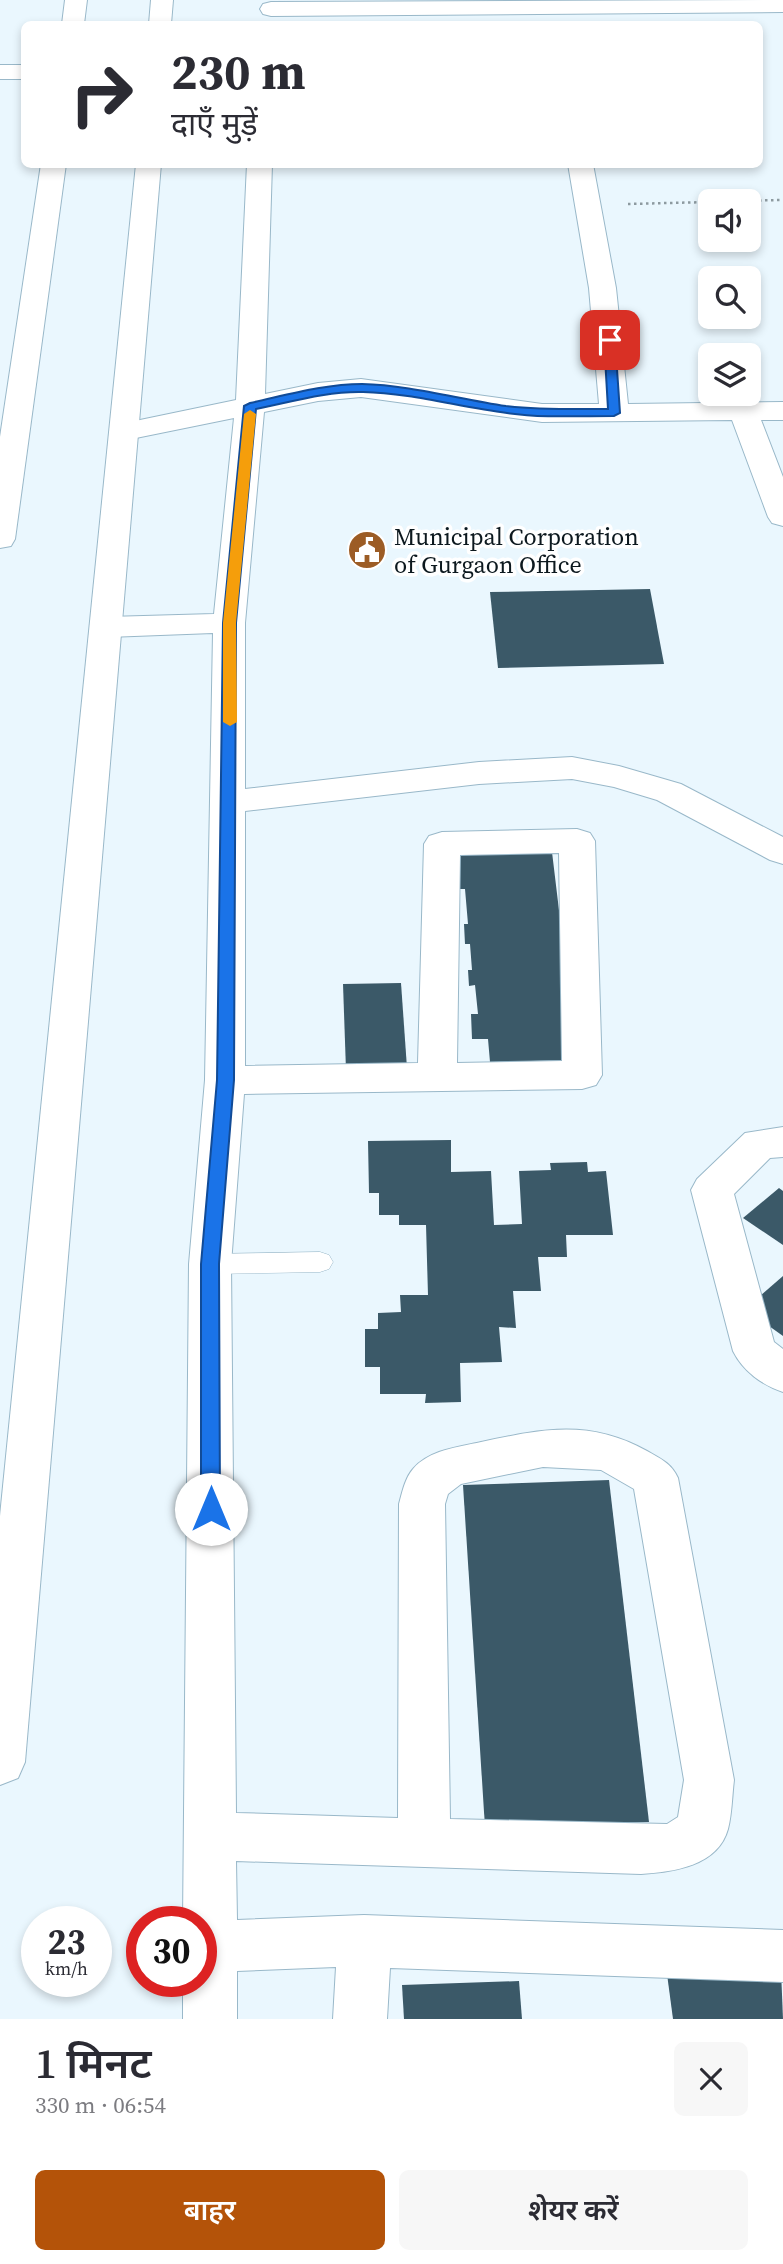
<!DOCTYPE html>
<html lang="hi">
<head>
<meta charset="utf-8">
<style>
  :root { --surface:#fff; --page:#f7f7f7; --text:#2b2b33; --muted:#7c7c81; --accent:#b45309 }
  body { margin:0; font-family:"Source Serif 4","Noto Sans Devanagari",serif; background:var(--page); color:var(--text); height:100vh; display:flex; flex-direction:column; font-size:26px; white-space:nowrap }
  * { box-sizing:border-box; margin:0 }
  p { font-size:23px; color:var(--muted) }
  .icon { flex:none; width:38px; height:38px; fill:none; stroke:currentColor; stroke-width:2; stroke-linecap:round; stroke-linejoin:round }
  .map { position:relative; height:2019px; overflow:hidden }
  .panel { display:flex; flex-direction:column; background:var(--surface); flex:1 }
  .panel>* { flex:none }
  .banner { position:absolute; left:21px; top:21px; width:742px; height:147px; border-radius:10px; box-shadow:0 4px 10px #0003; background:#fff; color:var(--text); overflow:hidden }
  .controls { position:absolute; left:698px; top:189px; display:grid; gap:14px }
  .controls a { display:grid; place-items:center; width:63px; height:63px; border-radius:10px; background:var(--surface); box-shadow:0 4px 10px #0003; font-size:35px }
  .speed { position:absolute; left:21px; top:1906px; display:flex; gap:14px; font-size:35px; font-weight:700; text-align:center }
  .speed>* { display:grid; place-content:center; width:91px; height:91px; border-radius:50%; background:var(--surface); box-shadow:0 4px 10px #0003; line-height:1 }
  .speed small { font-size:18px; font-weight:400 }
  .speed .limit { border:10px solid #d22; background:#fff; color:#111 }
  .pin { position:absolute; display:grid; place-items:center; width:60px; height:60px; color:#fff; margin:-30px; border-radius:14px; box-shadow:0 4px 10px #0006 }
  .me { position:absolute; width:77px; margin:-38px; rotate:0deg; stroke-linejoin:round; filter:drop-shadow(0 0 5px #0008) }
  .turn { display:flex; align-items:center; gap:24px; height:147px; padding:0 35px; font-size:32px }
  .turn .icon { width:91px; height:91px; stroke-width:2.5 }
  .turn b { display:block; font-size:49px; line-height:60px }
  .round { display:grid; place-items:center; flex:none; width:74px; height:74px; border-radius:10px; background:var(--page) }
  .headline { display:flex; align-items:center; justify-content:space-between; height:119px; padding:0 35px }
  h1 { font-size:42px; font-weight:600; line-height:52px }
  .button { display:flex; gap:14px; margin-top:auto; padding:14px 35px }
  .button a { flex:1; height:80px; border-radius:10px; background:var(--accent); color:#fff; font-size:28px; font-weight:600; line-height:80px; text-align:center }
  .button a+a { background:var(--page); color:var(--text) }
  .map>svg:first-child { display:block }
</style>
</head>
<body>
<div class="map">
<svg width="783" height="2019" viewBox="0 0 783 2019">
  <rect width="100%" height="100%" fill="#eaf7fe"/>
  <g fill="#3b5968">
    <polygon points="650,589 664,664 498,668 490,592"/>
    <polygon points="552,852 577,1060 490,1062 488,1039 472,1039 471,1014 478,1014 475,985 469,986 468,970 472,970 470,944 465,944 464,924 468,924 465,889 459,889 456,854"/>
    <polygon points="401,983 407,1068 346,1070 343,984"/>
    <polygon points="451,1140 451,1172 491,1171 494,1225 522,1224 519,1171 551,1170 550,1163 587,1162 588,1172 606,1171 613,1235 566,1235 567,1257 538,1257 541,1291 513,1291 516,1328 499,1327 502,1362 460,1363 461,1402 425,1403 426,1394 380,1394 380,1367 365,1367 365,1329 378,1329 378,1313 401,1312 400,1295 428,1295 426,1225 399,1225 399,1215 379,1215 379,1193 369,1193 368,1141"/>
    <polygon points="779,1188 783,1191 783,1245 743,1218"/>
    <polygon points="783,1276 783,1336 745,1309"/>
    <polygon points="609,1480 649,1822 485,1827 463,1485"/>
    <polygon points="781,1970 783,2019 673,2019 667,1974"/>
    <polygon points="519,1981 522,2019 404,2019 402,1985"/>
  </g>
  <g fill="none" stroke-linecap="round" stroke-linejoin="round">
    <defs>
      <polygon id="service" points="320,1252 329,1255 333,1262 329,1269 320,1272 210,1274 201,1271 197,1264 201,1257 210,1254"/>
      <g id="minor">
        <polygon points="65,0 87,0 84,24 62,24"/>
        <polygon points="783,0 783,12 271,16 263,14 260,9 263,4 271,2"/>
        <rect x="0" y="65" width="24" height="14"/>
        <polygon points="41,164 66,164 15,539 11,546 0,548 0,437"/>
        <path d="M247,164H272L265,394L318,383L361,379L542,404H599L589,288L568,164H593L616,288L628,404L783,402V420H761L783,477V526L772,523L768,517L732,420L542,422L361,397L318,401L264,412L245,623V789L479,762L572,757L619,766L681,784L783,837V864L770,860L657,800L614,787L572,779L479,784L245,811V1066L418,1063L424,844L429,836L442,832L577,829L590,833L595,841L602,1075L596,1085L582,1089L244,1094L231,1264L236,1813L398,1818L399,1504C402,1493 405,1478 413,1469C429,1450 458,1447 481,1442C543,1429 589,1419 647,1451C661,1459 671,1463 678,1478L734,1780C732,1796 732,1814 728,1829C718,1866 673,1872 641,1874L236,1861L237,1920L364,1915L783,1930V1982L390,1968L387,2019H333L336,1967L237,1971V2019H183V1981H201V1922H183L189,1264L205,1080L213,633L108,637L97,634L92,627L97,620L108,617L214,614L234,418L126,440L116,437L111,431L116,425L236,400ZM559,853L562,1061L457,1063L460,855ZM543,1467L601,1470L634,1489L684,1780L678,1817L667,1824L450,1819L445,1504L448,1494L461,1484Z"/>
        <path d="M783,1127V1157L770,1158L734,1194L774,1342L783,1349V1392C762,1385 743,1371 733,1351L691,1190L697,1179L745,1133Z"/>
      </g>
      <g id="tertiary">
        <polygon points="151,0 173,0 171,24 149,24"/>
        <polygon points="136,164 161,164 25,1762 18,1778 0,1785 0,1516"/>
      </g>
    </defs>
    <use href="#service" stroke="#99b8c9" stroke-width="1"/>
    <use href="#minor" stroke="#99b8c9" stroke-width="2"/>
    <use href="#tertiary" stroke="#99b8c9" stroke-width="2"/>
    <g stroke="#8d9aa0" stroke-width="2.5" stroke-dasharray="2.5 3.5" stroke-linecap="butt">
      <polyline points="729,201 783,200"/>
      <polyline points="628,204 710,202"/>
    </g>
    <use href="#service" fill="#fff" fill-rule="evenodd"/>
    <use href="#minor" fill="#fff" fill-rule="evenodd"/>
    <use href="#tertiary" fill="#fff" fill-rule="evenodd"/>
  </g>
  <path fill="#1a73e8" stroke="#114b97" stroke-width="2" d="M610,337L615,340L620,413L614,416C578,416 542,418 507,413C459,407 411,393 363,392C327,391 291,402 256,409L236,623L234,1080L219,1264L220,1509L218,1515L211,1517L204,1515L201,1509V1264L217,1080L223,623L244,406L250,403C287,395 325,384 362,384C410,385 458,399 506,406C540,410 574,409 608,409L604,340Z"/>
  <polygon fill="#f59e0b" points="250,410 256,414 236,623 237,722 230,726 223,722 223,623 244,414"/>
  <defs>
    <symbol id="civic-disc" viewBox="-11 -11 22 22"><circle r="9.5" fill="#9c5c25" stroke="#fff"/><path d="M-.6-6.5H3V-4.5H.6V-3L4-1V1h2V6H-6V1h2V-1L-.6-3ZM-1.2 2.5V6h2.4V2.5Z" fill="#fff"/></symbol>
  </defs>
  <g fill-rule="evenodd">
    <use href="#civic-disc" x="345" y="528" width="44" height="44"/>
  </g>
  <g text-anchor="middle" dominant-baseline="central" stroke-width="7" stroke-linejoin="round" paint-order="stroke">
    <g font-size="24" fill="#0c181e" stroke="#fff" text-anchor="start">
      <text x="394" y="536">Municipal Corporation<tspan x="394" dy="28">of Gurgaon Office</tspan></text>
    </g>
  </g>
</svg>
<div class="controls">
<a><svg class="icon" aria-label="sound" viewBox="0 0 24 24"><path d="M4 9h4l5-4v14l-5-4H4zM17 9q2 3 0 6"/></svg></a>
<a><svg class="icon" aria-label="search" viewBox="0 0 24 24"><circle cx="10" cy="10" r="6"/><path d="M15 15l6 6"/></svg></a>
<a><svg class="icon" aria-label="layers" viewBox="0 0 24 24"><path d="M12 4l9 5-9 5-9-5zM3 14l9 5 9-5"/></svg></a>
</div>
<div class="speed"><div>23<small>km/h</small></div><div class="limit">30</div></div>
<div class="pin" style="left:610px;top:340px;background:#d93025"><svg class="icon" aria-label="arrive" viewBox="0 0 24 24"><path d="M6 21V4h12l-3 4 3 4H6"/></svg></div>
<svg class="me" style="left:211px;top:1509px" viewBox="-20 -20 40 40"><circle r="19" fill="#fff"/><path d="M0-13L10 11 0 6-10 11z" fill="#1a73e8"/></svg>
<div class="banner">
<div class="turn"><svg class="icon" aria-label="right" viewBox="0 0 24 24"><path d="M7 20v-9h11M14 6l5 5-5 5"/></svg><div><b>230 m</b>दाएँ मुड़ें</div></div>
</div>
</div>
<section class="panel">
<div class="headline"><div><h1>1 मिनट</h1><p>330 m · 06:54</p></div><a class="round"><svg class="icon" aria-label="close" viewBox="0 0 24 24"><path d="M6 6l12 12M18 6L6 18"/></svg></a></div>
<div class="button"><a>बाहर</a><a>शेयर करें</a></div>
</section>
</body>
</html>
